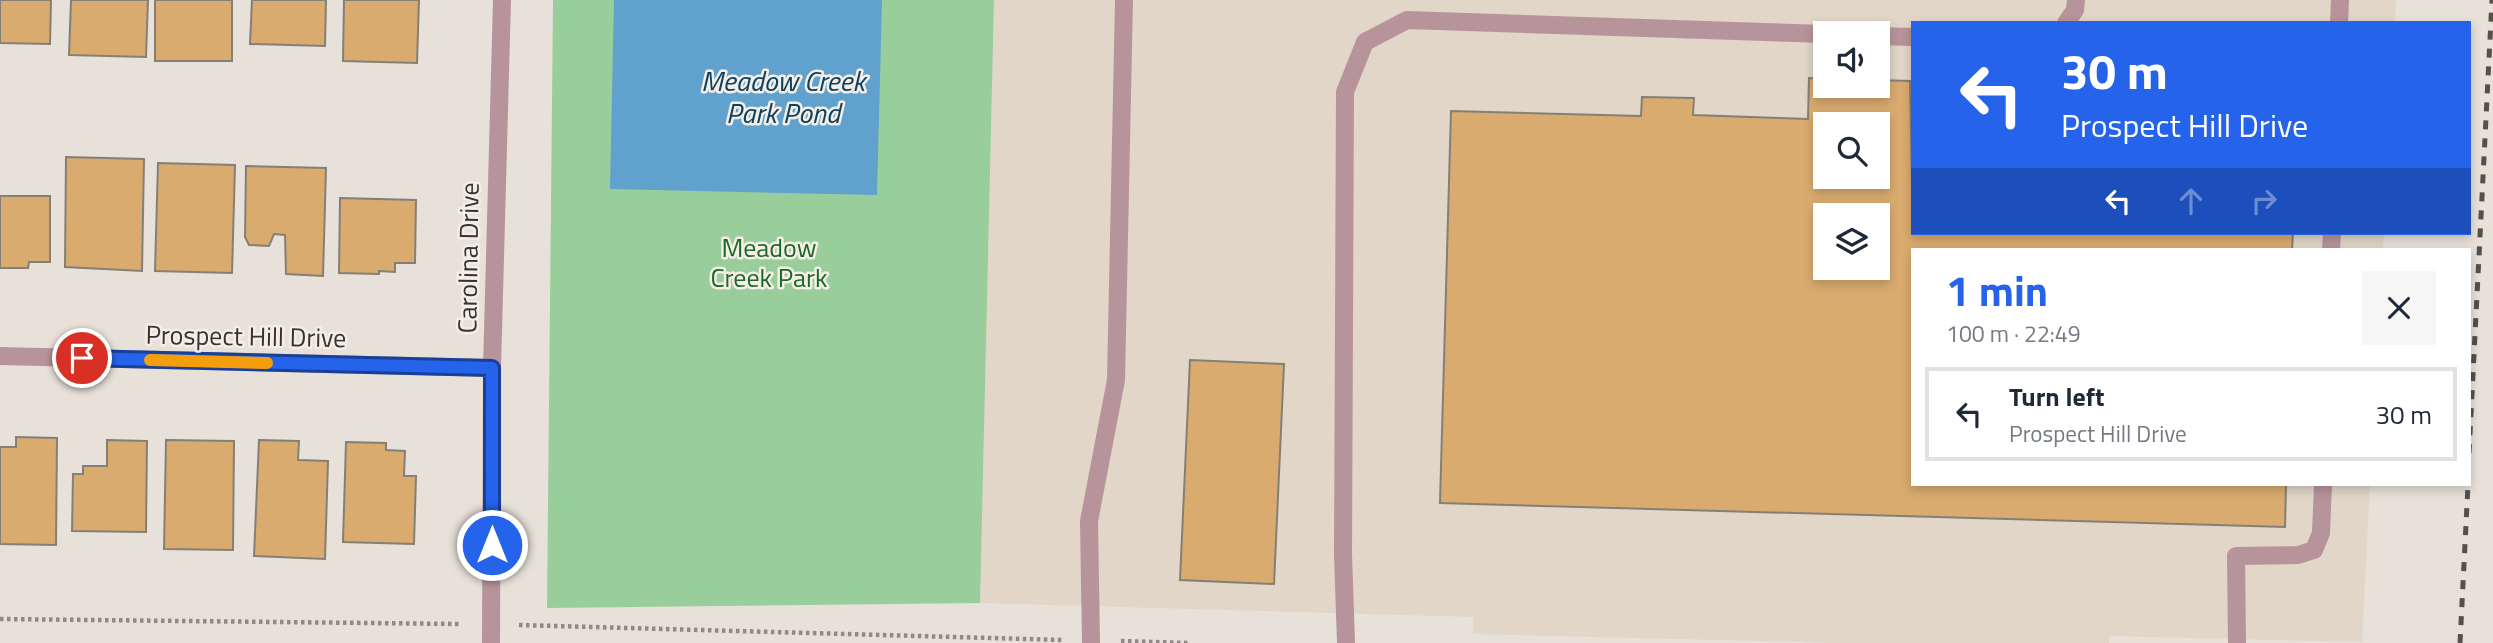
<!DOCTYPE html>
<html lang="en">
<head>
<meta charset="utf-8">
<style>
  :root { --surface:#fff; --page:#f6f6f7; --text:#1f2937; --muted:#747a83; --line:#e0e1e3; --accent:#2563eb }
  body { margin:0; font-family:"Titillium Web",sans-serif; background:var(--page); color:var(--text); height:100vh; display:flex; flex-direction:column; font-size:26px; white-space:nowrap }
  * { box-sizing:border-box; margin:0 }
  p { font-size:23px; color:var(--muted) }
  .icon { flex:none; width:38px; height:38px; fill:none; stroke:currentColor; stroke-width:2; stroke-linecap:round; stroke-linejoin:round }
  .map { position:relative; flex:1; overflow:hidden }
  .drawer { position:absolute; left:1911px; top:248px; width:560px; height:238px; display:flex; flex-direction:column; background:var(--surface); border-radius:0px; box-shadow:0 4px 10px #0003 }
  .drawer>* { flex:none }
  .guide { position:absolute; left:1911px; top:21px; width:560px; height:214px; border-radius:0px; box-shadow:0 4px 10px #0003; background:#2563eb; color:#fff; overflow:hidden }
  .controls { position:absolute; left:1813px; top:21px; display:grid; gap:14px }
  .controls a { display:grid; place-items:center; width:77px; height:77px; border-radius:0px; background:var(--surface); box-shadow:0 4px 10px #0003; font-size:35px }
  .pin { position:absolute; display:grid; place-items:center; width:60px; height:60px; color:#fff; margin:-30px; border:4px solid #fff; border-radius:50%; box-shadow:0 2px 7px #0007 }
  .me { position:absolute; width:77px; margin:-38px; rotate:0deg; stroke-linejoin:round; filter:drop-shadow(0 0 5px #0008) }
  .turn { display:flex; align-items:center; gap:24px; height:147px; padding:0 35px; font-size:32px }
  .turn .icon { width:91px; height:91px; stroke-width:2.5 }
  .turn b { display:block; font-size:49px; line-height:60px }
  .lanes { display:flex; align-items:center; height:66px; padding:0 35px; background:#0003; justify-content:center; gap:35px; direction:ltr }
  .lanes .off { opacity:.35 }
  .round { display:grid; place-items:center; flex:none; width:74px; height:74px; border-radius:0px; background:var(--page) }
  .head { display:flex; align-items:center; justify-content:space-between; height:119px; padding:0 35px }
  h1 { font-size:42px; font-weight:700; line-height:52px; color:var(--accent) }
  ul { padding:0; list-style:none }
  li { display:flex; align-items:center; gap:21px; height:94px; margin:0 14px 10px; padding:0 21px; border:4px solid var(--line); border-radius:0px }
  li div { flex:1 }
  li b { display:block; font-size:26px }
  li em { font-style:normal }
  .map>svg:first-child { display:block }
</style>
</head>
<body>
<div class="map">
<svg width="2493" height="643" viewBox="0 0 2493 643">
  <rect width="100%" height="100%" fill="#e7e1d9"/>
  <path fill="#e1d6c7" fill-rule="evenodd" d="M994,0H2396L2395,23H1913V233H2384L2383,250H1913V485H2370L2362,642L2109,636V643H1838L1473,634L1474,617L980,603ZM1825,33H1878V86H1825ZM1825,124H1878V177H1825ZM1825,215H1878V268H1825Z"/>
  <polygon fill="#9acd9c" points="553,0 994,0 980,603 547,608"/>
  <polygon fill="#60a1ce" points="614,0 882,0 877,195 610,189"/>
  <g fill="#d9ab6f" stroke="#847f77" stroke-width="2" fill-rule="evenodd">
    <polygon points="0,0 51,0 50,44 0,43"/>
    <polygon points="71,0 148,0 146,57 69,55"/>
    <rect x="155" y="0" width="77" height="61"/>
    <polygon points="252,0 326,0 325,46 250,44"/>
    <polygon points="344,0 419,0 417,63 343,61"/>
    <path d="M1809,78L1825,79V86H1878V80L1910,81L1913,233H2293L2292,250H1913V485H2286L2285,527L1440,503L1451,111L1641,116L1642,97L1694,98L1693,115L1808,119ZM1825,124H1878V177H1825ZM1825,215H1878V268H1825Z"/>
    <polygon points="66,157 144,159 142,271 65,267"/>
    <polygon points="158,163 235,165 232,273 155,271"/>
    <polygon points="246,166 326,168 323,276 286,274 285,235 274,234 269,246 249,245 245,237"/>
    <polygon points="0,196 50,196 50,262 29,262 28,268 0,268"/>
    <polygon points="340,198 416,200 415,263 395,263 395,272 379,271 379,274 339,273"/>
    <polygon points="1190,360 1284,364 1274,584 1180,580"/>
    <polygon points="16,437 57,438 56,545 0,544 0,447 16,447"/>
    <polygon points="107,440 147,441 146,532 72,531 73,474 83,474 83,466 107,466"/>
    <polygon points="166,440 234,441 233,550 164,549"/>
    <polygon points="259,440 299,441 298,460 328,461 325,559 254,556"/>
    <polygon points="346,442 386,443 386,450 405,451 404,476 416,476 414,544 343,542"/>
  </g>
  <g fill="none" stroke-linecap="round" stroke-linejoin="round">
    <g stroke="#8f8a85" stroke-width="4.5" stroke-dasharray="3.5 3.5" stroke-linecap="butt">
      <polyline points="0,619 461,624"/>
      <polyline points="519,625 1063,640"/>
      <polyline points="1121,641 1189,643"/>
    </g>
    <g stroke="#b7949b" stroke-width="18">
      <polyline points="2066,23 2075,10 2076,0"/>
      <polyline points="2339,23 2340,0"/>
      <polyline points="1878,36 1913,37"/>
      <polyline points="2331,250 2332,233"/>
      <polyline points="0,356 492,368"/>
      <polyline points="491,643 492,368 502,0"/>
      <polyline points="1091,643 1089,521 1116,380 1124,0"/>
      <polyline points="1346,643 1343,554 1345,92 1365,42 1407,20 1825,34"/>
      <polyline points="2237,643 2236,556 2298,555 2314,550 2321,533 2323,485"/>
    </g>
    <g stroke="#54504c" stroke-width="5" stroke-dasharray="9 9" stroke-linecap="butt">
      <polyline points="2469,453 2492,0"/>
      <polyline points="2460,643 2468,485"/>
    </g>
  </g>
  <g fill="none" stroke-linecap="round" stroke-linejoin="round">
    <defs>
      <polyline id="route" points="82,358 492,368 492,545"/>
    </defs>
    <use href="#route" stroke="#184099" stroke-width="18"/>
    <use href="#route" stroke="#2563eb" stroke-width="12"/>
    <polyline stroke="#f59e0b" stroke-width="12" points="150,360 267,363"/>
  </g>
  <g text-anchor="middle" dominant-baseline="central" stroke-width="5" stroke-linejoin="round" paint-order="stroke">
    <g font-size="26" fill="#1b6927" stroke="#f5eee6">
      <text x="769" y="247">Meadow<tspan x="769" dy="30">Creek Park</tspan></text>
    </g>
    <g font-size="26" fill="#363330" stroke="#f5eee6">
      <text transform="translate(468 258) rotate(-89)">Carolina Drive</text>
      <text transform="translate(246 336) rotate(1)">Prospect Hill Drive</text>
    </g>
    <g font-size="28" font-style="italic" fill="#0c4160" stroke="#f5eee6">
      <text x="783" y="80">Meadow Creek<tspan x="783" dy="32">Park Pond</tspan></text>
    </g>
  </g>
</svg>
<div class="controls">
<a><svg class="icon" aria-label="sound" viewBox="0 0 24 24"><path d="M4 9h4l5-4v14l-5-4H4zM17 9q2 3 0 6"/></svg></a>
<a><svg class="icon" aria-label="search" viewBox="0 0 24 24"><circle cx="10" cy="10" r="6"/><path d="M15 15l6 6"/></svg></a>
<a><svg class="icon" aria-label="layers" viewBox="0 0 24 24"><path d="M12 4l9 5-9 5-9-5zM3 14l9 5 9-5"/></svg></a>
</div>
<div class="pin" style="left:82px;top:358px;background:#d93025"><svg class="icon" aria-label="arrive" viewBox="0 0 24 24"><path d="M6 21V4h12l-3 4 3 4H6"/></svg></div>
<svg class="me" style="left:492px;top:545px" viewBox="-20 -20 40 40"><circle r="17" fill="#2563eb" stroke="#fff" stroke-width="3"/><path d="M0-11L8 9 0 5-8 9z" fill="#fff"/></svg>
<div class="guide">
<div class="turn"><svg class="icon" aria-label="left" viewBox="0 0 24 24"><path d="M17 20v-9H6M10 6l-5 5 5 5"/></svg><div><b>30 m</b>Prospect Hill Drive</div></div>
<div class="lanes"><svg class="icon" aria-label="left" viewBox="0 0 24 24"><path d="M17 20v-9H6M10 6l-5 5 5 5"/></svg><svg class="icon off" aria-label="ahead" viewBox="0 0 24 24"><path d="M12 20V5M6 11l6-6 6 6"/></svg><svg class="icon off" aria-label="right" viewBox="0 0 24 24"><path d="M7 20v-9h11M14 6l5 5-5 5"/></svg></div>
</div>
<section class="drawer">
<div class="head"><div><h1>1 min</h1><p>100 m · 22:49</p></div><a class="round"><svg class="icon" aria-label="close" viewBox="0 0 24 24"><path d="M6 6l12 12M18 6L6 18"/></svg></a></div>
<ul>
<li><svg class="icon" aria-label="left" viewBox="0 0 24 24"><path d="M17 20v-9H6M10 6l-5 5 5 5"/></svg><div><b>Turn left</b><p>Prospect Hill Drive</p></div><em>30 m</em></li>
</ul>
</section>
</div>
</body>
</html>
